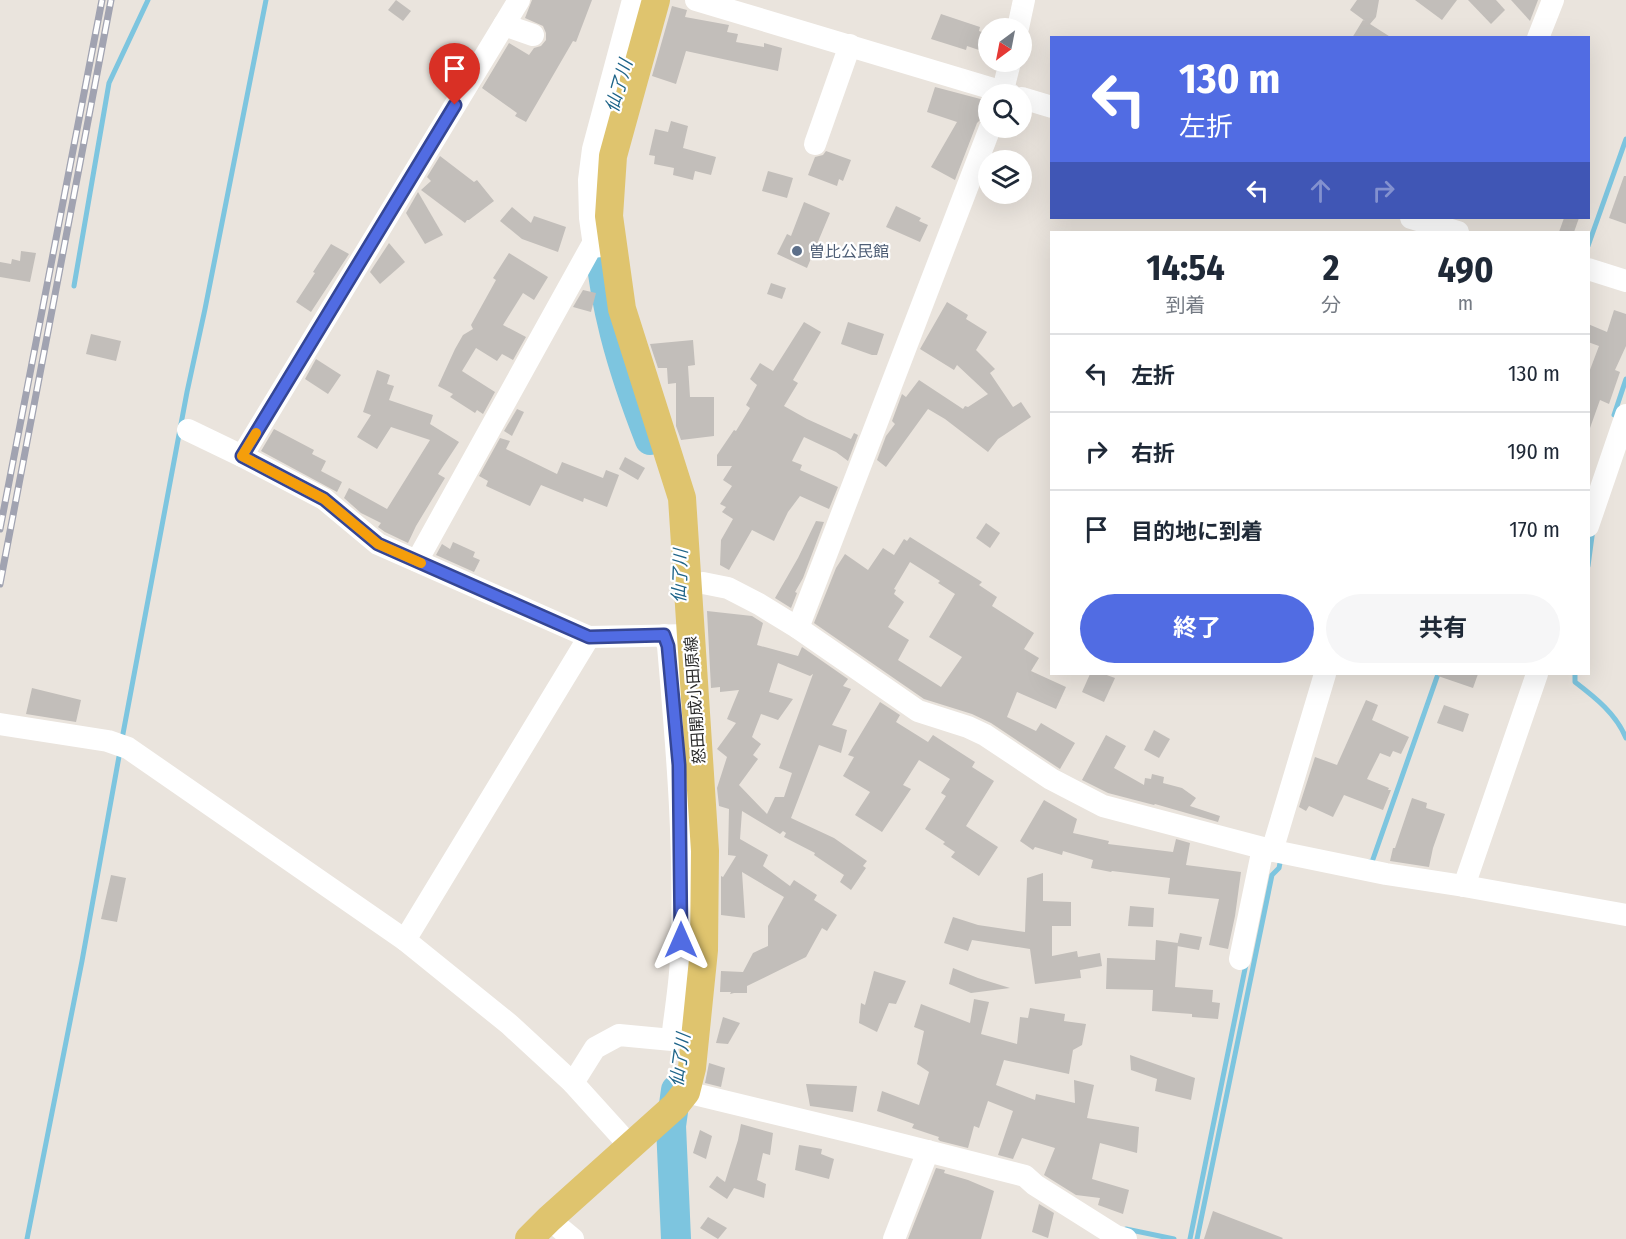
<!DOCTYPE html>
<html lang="ja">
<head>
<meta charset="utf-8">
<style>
  :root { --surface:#fff; --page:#f6f6f7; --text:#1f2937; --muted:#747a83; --line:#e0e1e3; --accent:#516ce3 }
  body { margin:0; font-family:"Fira Sans Condensed","Noto Sans JP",sans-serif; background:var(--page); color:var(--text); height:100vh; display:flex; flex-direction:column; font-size:22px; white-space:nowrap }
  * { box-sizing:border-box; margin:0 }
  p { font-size:20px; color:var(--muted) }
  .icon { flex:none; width:33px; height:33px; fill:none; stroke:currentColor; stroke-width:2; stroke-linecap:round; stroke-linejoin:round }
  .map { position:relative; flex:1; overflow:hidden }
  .drawer { position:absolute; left:1050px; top:231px; width:540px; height:444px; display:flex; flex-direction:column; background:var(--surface); border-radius:0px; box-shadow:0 6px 24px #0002 }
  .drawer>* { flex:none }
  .hud { position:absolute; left:1050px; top:36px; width:540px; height:183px; border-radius:0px; box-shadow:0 6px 24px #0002; background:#516ce3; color:#fff; overflow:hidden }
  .needle { width:39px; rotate:212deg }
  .tools { position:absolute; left:978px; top:18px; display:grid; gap:12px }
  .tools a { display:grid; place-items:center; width:54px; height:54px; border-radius:50%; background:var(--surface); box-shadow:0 6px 24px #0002; font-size:30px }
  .pin { position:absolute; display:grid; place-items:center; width:51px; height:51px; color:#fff; margin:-62px -26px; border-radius:50% 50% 50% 0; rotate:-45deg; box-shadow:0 0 6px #0007 }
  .pin .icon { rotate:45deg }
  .me { position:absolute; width:66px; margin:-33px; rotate:0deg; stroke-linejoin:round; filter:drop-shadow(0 0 4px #0008) }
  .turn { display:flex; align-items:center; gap:21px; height:126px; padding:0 30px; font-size:27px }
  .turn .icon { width:78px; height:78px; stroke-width:2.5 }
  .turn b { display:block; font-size:42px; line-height:51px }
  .lanes { display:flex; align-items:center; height:57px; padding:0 30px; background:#0003; justify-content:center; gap:30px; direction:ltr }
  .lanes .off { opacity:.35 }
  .eta { display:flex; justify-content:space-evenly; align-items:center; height:102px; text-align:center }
  .eta b { font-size:36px; font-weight:700; line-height:42px }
  .primary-button { display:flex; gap:12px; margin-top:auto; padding:12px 30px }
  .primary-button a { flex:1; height:69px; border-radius:36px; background:var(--accent); color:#fff; font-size:24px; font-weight:700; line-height:69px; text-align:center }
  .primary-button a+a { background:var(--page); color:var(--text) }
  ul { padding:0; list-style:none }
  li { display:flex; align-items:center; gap:18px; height:78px; padding:0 30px; border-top:2px solid var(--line) }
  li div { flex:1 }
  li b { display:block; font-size:22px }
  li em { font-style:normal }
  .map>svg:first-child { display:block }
</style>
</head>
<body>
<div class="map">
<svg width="1626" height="1239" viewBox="0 0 1626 1239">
  <rect width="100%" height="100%" fill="#eae4dd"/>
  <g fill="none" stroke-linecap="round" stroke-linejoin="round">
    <g stroke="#7dc5df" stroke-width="5">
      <polyline points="1588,246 1626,139"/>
      <polyline points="74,286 109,83 148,0"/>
      <polyline points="1614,415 1626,379"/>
      <polyline points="1588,566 1593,529"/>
      <path d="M1575,674V682C1596,698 1616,714 1626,738"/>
      <polyline points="122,739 187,392 205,309 266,0"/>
      <polyline points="1369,862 1372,862 1438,674"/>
      <polyline points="1126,1229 1174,1239"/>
      <polyline points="27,1239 82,961 120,751"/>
      <polyline points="1190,1239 1246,964"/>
      <polyline points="1197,1239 1272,875 1279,868 1281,858"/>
    </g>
    <g stroke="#7dc5df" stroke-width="30">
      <path d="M599,222C600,297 623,371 650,440"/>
      <polyline points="676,1239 671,1126 676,1090"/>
    </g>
  </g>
  <g fill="#c2beba" fill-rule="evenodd">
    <polygon points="396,0 411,11 403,21 388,10"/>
    <polygon points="532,0 592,0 576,42 573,41 526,122 515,116 517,113 482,88 509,43 529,55 534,48 541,46 546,40 546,33 543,26 525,18"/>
    <polygon points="1357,0 1379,0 1376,17 1370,24 1392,38 1352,38 1363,20 1365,21 1350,10"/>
    <polygon points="1415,0 1457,0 1442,20"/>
    <polygon points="1468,0 1496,0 1505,10 1491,24"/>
    <polygon points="1511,0 1538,0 1530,21"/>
    <polygon points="672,6 687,10 685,17 729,25 727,32 738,34 736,42 764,47 764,43 782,48 778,71 686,51 676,84 652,76"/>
    <polygon points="941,14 980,27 979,31 988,34 988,53 967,46 966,50 931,39"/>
    <polygon points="935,87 988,101 984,116 977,123 955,180 931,167 957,122 927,112"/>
    <polygon points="671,121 688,126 683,148 716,157 711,175 695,171 693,180 673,175 674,168 654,164 655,156 649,155 655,129 668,132"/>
    <polygon points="826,151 851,160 843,181 839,179 837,186 808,175 815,157 823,155"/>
    <polygon points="440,156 474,182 477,180 494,201 469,220 467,220 465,223 421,190 431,181 427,177"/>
    <polygon points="768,171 793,178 787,198 762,191"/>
    <polygon points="1624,176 1626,176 1626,224 1609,218"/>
    <polygon points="418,192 443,235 425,244 406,213"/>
    <polygon points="804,202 830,213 807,268 777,254 787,234 791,236"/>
    <polygon points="896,206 921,218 919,221 928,225 920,242 886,227"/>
    <polygon points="512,207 531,223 534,216 566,227 558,252 522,239 500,221"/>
    <polygon points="1564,218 1579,218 1574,232 1559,232"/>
    <polygon points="389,243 405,262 380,284 370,272"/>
    <polygon points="331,244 349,254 311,312 296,302 315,273 313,272"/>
    <polygon points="21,251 36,253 30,282 0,277 0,262 11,264 12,259 20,261"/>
    <polygon points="509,253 548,277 534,300 523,293 503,325 526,337 513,360 502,354 497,361 476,348 462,371 495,392 483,414 477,410 475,413 450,397 453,394 438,386 455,349 463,335 473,329 471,325 496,280 493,278"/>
    <polygon points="771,283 786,288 782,299 767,294"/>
    <polygon points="583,290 596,293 591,312 573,307"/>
    <polygon points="947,302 968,315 966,319 987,332 976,350 995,369 990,373 1013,407 1021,402 1031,417 998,439 988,452 945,419 928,409 886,467 877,460 886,436 895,424 892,421 902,394 906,397 919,380 963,409 965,406 968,407 988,394 957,365 954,370 920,349"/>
    <polygon points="1614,310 1626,314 1626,346 1615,370 1620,372 1609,404 1600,400 1590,428 1588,428 1588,375 1599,346 1588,342 1588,324 1607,332"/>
    <polygon points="804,322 821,332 793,380 798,383 784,406 807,419 851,439 854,433 858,435 848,461 836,452 804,437 792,461 802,465 800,470 838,487 829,509 800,496 788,512 774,541 752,530 729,570 720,565 721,540 733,519 722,512 726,507 720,504 732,486 723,480 732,466 717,466 717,455 734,430 736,431 750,408 746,405 757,385 750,379 760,363 773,371"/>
    <polygon points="848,322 884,334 877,355 872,355 841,344"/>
    <polygon points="91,334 121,341 116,361 86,354"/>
    <polygon points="693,340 695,365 688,366 690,397 714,397 714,436 681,440 676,426 676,383 668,384 667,368 658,368 650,344"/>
    <polygon points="316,359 341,375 328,394 305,379"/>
    <polygon points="377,370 390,375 387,384 394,386 389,400 433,415 430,424 459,442 438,474 445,478 416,526 408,543 385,532 378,527 381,523 361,513 344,498 349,488 387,509 430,440 391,427 377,449 357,437 371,415 363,412"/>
    <polygon points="517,409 524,412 512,436 504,431"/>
    <polygon points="274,429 314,450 312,454 326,461 321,471 342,482 337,492 261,451"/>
    <polygon points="500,438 510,441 506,449 557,474 562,462 603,478 606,470 619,475 607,507 584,498 583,502 541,485 530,506 486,486 488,481 479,476"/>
    <polygon points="625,457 645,468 638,480 619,469"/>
    <polygon points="816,521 824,522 803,578 795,592 797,593 791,608 775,598 798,558"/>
    <polygon points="986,523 1000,533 990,548 976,538"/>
    <path d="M910,537L982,582L979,585L997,597L992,606L1034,633L1024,649L1039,658L1031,671L1066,687L1056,709L1017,692L1007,717L1036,731L1041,723L1075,743L1060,769L991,723L972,714L924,699L814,623L836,568L845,554L868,570L883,548L894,555L904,539L907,541ZM910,562L940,581L938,583L955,594L929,637L962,657L941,687L898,660L909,640L888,627L904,602L894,594L896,590L894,589Z"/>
    <polygon points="453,542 475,552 473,557 480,560 474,572 436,555 442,544 450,549"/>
    <path d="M707,611L752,616L763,623L757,645L798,656L802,647L848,679L843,686L851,689L832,725L847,730L841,753L819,745L791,818L834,838L867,861L863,866L866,868L851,890L840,882L844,875L814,855L815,853L784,837L786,833L783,831L780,834L742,811L740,839L768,855L763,866L790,886L794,880L817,895L814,900L837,915L827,931L822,928L806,957L747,986V993H734L730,994L731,992H720L721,971L743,972L753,953L768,946V926L784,897L742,872L745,918L721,915V876L723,877L736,856L728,855L729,809L719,806L717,788L727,757L717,749L736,723L727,719L739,690L720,692V687L711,688ZM778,663L810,676L813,674L779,768L792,773L784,797H775L767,814L739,785L758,759L753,755L761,744L752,737L761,714L778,720L793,699L769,692Z"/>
    <polygon points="1090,674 1104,674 1115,678 1104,702 1082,692"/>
    <polygon points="1438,674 1478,674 1473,688 1438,676"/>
    <polygon points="32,688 81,700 76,722 26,714"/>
    <polygon points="1366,700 1378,705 1372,720 1409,737 1401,754 1393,751 1390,757 1380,753 1367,779 1389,788 1388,790 1391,790 1383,810 1344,795 1333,817 1309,806 1306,811 1299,807 1315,757 1337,765"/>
    <polygon points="880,702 900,715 896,722 928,742 933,735 975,762 972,767 994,781 966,826 998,847 979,876 951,857 955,852 943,844 945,842 925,829 946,796 941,793 950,779 919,760 903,785 911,789 882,832 855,815 870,792 843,776 854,757 848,755"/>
    <polygon points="1444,705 1469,714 1463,732 1437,723"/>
    <polygon points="1154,730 1170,739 1159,758 1144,750"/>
    <polygon points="1106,735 1126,746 1114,768 1144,785 1145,778 1151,779 1152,774 1164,777 1163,783 1182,788 1196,798 1190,806 1220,816 1218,822 1155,804 1154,805 1108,793 1082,780"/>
    <polygon points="1412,798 1427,803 1426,808 1445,814 1433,848 1429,867 1390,861 1393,848 1395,848"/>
    <polygon points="1044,800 1077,819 1073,833 1109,841 1108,844 1173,852 1176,839 1190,843 1186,865 1241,872 1235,916 1228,949 1209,945 1219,899 1168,894 1170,878 1112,871 1111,872 1091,868 1093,860 1063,851 1062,855 1035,847 1033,850 1020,841"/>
    <polygon points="1043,873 1043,901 1071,902 1071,926 1052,926 1052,956 1077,951 1078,957 1100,953 1102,966 1080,970 1081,978 1035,984 1030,949 972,940 968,951 944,943 953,917 978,925 1025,932 1027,878"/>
    <polygon points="111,875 126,878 117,922 101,919"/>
    <polygon points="1130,906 1154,908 1153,927 1128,926"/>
    <polygon points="1180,933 1202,937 1199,950 1177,946"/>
    <polygon points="1156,940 1178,943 1175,987 1213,990 1212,1002 1220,1003 1218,1019 1192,1017 1192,1014 1152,1011 1153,990 1106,989 1107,958 1155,960"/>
    <polygon points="953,968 978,978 1010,988 971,993 949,984"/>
    <polygon points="874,971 906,981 896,1004 889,1003 877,1032 859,1023 861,1003 865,1005"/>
    <polygon points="974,999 989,1002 981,1034 1017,1044 1020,1017 1028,1018 1030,1008 1065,1014 1064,1021 1086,1024 1082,1045 1073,1050 1069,1074 1004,1060 996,1085 1035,1100 1036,1094 1075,1103 1074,1080 1094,1085 1087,1118 1139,1127 1137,1153 1100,1143 1092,1179 1129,1190 1123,1214 1098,1205 1100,1198 1076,1195 1044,1175 1055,1148 1022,1138 1013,1159 998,1155 1013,1111 988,1101 979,1128 974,1126 968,1148 940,1141 938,1139 939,1137 912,1128 914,1124 877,1111 882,1091 919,1105 929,1072 917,1064 924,1031 914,1027 921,1004 970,1023"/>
    <polygon points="723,1017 740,1023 728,1044 716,1043"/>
    <polygon points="1130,1055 1195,1078 1191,1100 1155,1091 1157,1079 1131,1070"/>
    <polygon points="709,1063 725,1068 721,1087 705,1083"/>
    <polygon points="806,1084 857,1086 853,1112 810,1106"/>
    <polygon points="741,1124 773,1133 770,1155 763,1153 757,1180 766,1184 764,1198 734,1188 727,1199 709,1187 717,1176 725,1182 738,1140"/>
    <polygon points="700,1130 712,1136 706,1159 693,1153"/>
    <polygon points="799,1145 822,1149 821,1154 834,1159 829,1179 795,1170"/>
    <polygon points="936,1168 945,1170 944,1173 968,1180 994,1191 981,1239 908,1239"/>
    <polygon points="1039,1204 1054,1213 1048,1238 1032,1232"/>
    <polygon points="1213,1211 1283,1238 1282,1239 1204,1239"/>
    <polygon points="708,1217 727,1228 718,1239 700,1228"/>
  </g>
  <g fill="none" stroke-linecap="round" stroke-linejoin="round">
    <g stroke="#fff" stroke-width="22">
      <polyline points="519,0 242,456 324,499 378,544 589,637 691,635"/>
      <polyline points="696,0 1010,94"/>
      <polyline points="504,25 533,35"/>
      <polyline points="1018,28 1024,0"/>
      <polyline points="1538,38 1553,0"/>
      <polyline points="1002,94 1010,62"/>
      <polyline points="1022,98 1052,107"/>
      <polyline points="815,144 850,45"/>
      <polyline points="1411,218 1458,232"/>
      <polyline points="594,246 590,218 589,180 593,149 633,0"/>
      <polyline points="1588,269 1626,281"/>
      <polyline points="188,430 242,456"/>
      <polyline points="1588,526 1626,415"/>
      <polyline points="417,561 591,247 612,245"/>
      <polyline points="687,586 703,583 728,588 759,604 798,628 918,711 968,727 985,735 1051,779 1103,806 1274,851 1386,874 1464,886 1626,915"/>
      <polyline points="798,628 990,128"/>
      <polyline points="0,724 108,741 128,748 405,940 509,1024 573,1083 630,1146"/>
      <polyline points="1272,851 1325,674"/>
      <polyline points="1464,886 1537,674"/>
      <polyline points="405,940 589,637"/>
      <polyline points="1240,959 1263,848"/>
      <path d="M573,1083L595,1048L619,1035L672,1040C675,1012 680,985 681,958C686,854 677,749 668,646L664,635"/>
      <polyline points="686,1092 860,1134 1025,1176 1035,1185 1116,1236 1126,1239"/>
      <polyline points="549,1219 573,1239"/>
      <polyline points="894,1239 928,1151"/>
    </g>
    <polyline stroke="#dfc46e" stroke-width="28" points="529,1239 549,1219 675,1106 686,1092 692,1068 704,950 705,851 682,498 622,309 609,216 613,156 656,0"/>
    <defs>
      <g id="rail">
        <polyline points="0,529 102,0"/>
        <polyline points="0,584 111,0"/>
      </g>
    </defs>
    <use href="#rail" stroke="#a1a3b1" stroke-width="7"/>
    <use href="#rail" stroke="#fff" stroke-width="4.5" stroke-dasharray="14" stroke-linecap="butt"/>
  </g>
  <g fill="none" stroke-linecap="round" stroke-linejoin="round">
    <defs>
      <polyline id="route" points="455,105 242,456 324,499 378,544 589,637 664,635 668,646 679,765 681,940"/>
    </defs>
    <use href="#route" stroke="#354694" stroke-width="15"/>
    <use href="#route" stroke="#516ce3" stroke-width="10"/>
    <polyline stroke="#f59e0b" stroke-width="10" points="256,433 242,456 324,499 378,544 421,563"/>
  </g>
  <circle fill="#5c6f8a" stroke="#fff" stroke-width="2" cx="797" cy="251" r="6"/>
  <g text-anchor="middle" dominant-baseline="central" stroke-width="4.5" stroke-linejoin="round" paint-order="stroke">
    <g font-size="16" fill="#4e5e75" stroke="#fff" text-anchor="start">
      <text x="809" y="251">曽比公民館</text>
    </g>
    <g font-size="16" fill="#2a2a2a" stroke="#fff">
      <text transform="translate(695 700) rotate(-94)">怒田開成小田原線</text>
    </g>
    <g font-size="18" font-style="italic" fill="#1e6489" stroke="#fff">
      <text transform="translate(619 86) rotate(-74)">仙了川</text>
      <text transform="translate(680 576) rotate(-88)">仙了川</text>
      <text transform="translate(680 1060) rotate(-82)">仙了川</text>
    </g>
  </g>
</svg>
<div class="tools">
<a><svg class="needle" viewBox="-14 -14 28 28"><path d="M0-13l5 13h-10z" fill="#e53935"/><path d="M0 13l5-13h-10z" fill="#747a83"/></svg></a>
<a><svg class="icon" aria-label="search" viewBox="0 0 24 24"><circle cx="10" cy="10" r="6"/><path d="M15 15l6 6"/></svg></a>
<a><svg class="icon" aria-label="layers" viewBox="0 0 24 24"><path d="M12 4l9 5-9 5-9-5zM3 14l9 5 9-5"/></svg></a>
</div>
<div class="pin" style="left:455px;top:105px;background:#d93025"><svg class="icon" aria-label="arrive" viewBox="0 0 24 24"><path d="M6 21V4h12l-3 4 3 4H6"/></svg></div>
<svg class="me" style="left:681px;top:940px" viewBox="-20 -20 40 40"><path d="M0-17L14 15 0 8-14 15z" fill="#516ce3" stroke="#fff" stroke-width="4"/></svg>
<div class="hud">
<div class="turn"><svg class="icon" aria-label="left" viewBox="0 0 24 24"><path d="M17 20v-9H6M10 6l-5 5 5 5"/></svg><div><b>130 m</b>左折</div></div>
<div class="lanes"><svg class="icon" aria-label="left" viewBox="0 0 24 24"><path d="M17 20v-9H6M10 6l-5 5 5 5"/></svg><svg class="icon off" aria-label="ahead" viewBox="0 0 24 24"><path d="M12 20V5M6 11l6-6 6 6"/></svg><svg class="icon off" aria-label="right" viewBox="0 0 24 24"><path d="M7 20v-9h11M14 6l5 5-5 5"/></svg></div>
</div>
<section class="drawer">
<div class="eta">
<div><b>14:54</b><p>到着</p></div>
<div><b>2</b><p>分</p></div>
<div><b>490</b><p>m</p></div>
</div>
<ul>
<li><svg class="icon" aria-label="left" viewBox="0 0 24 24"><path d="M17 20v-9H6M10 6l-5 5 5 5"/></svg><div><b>左折</b></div><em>130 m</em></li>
<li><svg class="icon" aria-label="right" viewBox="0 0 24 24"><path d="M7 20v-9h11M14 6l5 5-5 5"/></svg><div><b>右折</b></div><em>190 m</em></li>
<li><svg class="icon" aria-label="arrive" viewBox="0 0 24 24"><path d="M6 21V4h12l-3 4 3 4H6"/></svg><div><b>目的地に到着</b></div><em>170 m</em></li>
</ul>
<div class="primary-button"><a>終了</a><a>共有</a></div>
</section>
</div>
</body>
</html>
